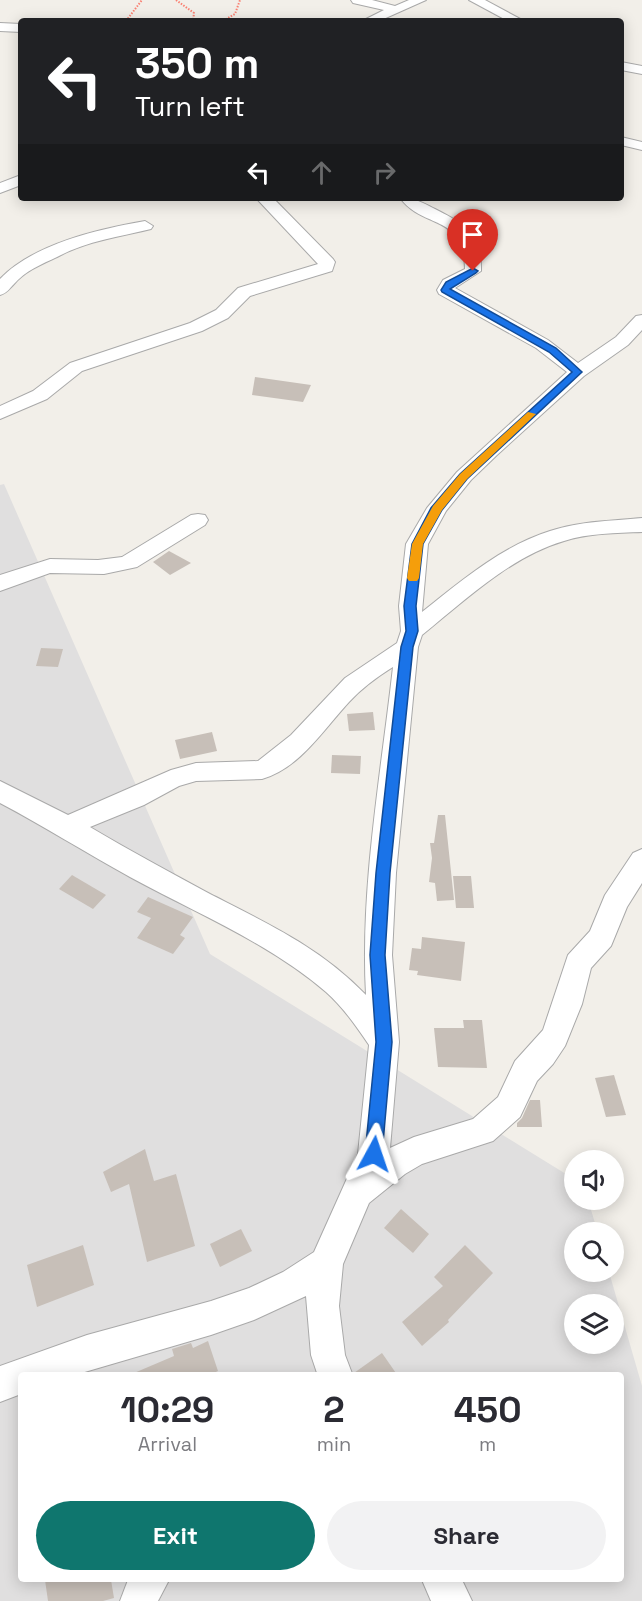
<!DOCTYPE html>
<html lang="en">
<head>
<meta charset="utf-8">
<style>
  :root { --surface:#fff; --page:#f2f2f3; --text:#2b2b33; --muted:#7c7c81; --accent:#0f766e }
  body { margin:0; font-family:"Space Grotesk",sans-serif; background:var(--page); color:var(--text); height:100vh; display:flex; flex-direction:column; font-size:22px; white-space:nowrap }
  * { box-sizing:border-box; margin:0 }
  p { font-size:20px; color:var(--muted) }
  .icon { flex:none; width:33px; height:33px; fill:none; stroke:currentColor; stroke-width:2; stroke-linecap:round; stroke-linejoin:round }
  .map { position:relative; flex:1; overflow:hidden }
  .drawer { position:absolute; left:18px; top:1372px; width:606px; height:210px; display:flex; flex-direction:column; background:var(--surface); border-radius:6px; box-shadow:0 3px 15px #0003 }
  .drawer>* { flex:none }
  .hud { position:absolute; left:18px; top:18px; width:606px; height:183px; border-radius:6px; box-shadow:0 3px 15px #0003; background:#202124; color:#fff; overflow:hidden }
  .fabs { position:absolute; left:564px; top:1150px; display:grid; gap:12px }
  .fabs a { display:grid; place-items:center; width:60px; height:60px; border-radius:50%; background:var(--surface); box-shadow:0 3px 15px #0003; font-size:30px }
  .pin { position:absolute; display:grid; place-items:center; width:51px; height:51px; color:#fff; margin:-62px -26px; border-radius:50% 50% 50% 0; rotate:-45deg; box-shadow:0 0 6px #0007 }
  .pin .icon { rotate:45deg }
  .me { position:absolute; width:66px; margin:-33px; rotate:5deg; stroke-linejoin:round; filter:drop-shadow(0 0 4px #0008) }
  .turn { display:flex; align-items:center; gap:21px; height:126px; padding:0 18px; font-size:27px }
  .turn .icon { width:78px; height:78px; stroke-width:2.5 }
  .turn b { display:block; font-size:42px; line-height:51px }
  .lanes { display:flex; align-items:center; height:57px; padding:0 18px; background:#0003; justify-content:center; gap:30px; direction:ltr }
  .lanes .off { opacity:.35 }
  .eta { display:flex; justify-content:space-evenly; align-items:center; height:102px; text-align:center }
  .eta b { font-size:36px; font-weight:600; line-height:42px }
  .action { display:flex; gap:12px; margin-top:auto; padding:12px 18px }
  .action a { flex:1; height:69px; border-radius:36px; background:var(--accent); color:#fff; font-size:24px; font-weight:600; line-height:69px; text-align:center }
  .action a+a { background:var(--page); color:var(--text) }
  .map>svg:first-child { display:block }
</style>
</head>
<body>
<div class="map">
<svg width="642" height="1601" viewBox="0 0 642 1601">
  <rect width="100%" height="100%" fill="#f2efe9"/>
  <path fill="#e0dfdf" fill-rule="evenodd" d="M4,484L210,954L574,1179V1200H588L598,1233H574V1272H609L642,1386V1601H0V485ZM574,1305H614V1344H574ZM21,1376H621V1580H21Z"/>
  <g fill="#c7bfb8">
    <polygon points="255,377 311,385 303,402 252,395"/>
    <polygon points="169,551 191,563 170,575 153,562"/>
    <polygon points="41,648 63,649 58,667 36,666"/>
    <polygon points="373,712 375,730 349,731 347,714"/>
    <polygon points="212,732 217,751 180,759 175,740"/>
    <polygon points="332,755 361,756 360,774 331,773"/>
    <polygon points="438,815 445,815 454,900 437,901 435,883 429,882 432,858 430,843 434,843"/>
    <polygon points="72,875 106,895 93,909 59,889"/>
    <polygon points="453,876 471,876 474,908 456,908"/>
    <polygon points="148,897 193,917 180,935 185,938 173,954 137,938 151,918 137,912"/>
    <polygon points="422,937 465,942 461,981 417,975 418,971 409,970 412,948 421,949"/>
    <polygon points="463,1020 482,1020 487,1068 438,1067 434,1028 464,1028"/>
    <polygon points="614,1075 626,1115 606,1117 595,1078"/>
    <polygon points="530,1100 540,1100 542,1127 517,1127 517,1123 522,1118"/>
    <polygon points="145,1149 154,1181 176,1174 195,1246 147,1262 129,1184 111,1192 103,1172"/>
    <polygon points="401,1209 429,1234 413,1253 384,1228"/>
    <polygon points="241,1229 252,1251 220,1267 210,1244"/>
    <polygon points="83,1245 94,1285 37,1307 27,1265"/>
    <polygon points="465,1245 493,1273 448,1320 449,1322 422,1346 402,1322 443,1286 434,1277"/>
    <polygon points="208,1341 218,1371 207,1376 127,1376 174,1356 172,1349 191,1343 193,1348"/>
    <polygon points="382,1353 398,1376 355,1376 354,1373"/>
    <polygon points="45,1580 111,1580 114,1598 103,1601 48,1601"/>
  </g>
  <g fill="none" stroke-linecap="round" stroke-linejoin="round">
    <defs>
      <g id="minor">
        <polygon points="351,0 372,0 395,6 409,0 426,0 379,21 362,21 384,10 353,3"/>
        <polygon points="469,0 485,0 524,21 508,21"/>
        <polygon points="0,23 21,24 21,32 0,31"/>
        <polygon points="621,62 642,66 642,74 621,70"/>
        <polygon points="621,137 642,142 642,150 621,145"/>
        <polygon points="21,175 21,185 0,193 0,183"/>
        <polygon points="256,198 273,198 333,259 335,262 332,271 250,296 228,318 202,331 82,371 47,399 0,419 0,406 33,391 70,363 190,323 216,310 238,288 318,264"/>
        <path d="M400,198C416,198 421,202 435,209C463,223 482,234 481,271L455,288L548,340L578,363L616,337L636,316L642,315V330L628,345L584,376L497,455L471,480L446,511L428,544L422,612C461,581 502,546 550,531C580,521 611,521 642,518V532C616,533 589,533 564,541C510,557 465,600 422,635L418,647L396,873L392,955L399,1042L390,1148L414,1137L473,1119L498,1097L515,1061L543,1030L568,955L590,931L605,895L633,853L642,849V883L627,907L611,946L591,968L582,1004L565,1046L553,1064L537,1081L520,1117L493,1141L422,1164L405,1174L369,1203L343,1264L339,1306L345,1355L353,1376H318L311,1355L306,1296L254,1320L211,1335L71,1376H21V1394L0,1402V1366L87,1335L211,1301L249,1288L283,1272L314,1252L358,1154L369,1045C356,1026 343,1007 326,992C269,943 196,913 130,877C86,853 44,826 0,803V781L68,815L171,770L196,763L258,761L291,735L345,678L397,643L401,631L399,606L406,544L427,508L457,472L567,372L536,348L439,294L437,290L443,280L465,269C464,213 424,230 400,198ZM393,667C381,774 360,887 366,995C321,948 267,923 210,894C170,872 130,851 90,827L144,805L179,786L196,781L262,779C300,768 323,730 349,702C362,688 377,677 393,667Z"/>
        <path d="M145,221L153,226L151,229C118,237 87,241 57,257C42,264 25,271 14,284C9,289 7,293 0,295V279C33,244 99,229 145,221Z"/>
        <polygon points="198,514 205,515 208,520 205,525 137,567 104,574 50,573 0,591 0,575 50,559 98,560 122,557 191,515"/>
        <polygon points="128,1580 169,1580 158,1601 120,1601"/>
        <polygon points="422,1580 462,1580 472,1601 431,1601"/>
      </g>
    </defs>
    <use href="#minor" stroke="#a9a9a9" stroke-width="2"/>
    <g stroke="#fa8072" stroke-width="2" stroke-dasharray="1.5 1.5" stroke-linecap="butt">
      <polyline points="176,0 194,13 193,21"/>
      <polyline points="126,21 142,0"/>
      <polyline points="223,21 235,14 240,0"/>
    </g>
    <use href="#minor" fill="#fff" fill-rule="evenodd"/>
  </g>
  <polygon fill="#1a73e8" stroke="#114b97" stroke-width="1.5" points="473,268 478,271 476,273 450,289 556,348 582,372 467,479 442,510 423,544 416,606 418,631 413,647 390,873 385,955 392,1042 382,1154 380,1159 374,1162 368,1159 365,1154 376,1042 370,955 376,873 401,647 406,631 404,606 412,544 431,508 460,474 572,372 549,352 442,292 441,290 446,282"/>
  <polygon fill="#f59e0b" points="528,412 536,414 467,479 442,510 423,544 419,578 417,581 409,581 407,578 412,544 433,506 460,474"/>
</svg>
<div class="fabs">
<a><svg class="icon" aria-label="sound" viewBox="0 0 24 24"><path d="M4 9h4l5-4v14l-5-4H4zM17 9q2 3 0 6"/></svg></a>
<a><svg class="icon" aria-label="search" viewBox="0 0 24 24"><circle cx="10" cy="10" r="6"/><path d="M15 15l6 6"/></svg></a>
<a><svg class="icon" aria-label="layers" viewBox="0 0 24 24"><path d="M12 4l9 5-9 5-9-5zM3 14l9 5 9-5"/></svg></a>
</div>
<div class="pin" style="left:473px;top:271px;background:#d93025"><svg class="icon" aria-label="arrive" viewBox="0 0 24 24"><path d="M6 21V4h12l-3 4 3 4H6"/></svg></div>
<svg class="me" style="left:374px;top:1154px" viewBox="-20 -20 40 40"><path d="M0-17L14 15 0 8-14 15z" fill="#1a73e8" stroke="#fff" stroke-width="4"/></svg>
<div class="hud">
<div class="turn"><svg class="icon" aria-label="left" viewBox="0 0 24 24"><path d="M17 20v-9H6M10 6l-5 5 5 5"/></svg><div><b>350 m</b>Turn left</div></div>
<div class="lanes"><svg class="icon" aria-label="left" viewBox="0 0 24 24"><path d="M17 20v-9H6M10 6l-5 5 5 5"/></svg><svg class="icon off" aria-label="ahead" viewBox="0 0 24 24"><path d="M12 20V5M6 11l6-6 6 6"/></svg><svg class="icon off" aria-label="right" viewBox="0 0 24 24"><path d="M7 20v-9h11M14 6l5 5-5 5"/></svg></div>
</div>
<section class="drawer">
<div class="eta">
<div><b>10:29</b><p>Arrival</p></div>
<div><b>2</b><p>min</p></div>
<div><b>450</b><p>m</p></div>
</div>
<div class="action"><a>Exit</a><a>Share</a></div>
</section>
</div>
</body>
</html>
